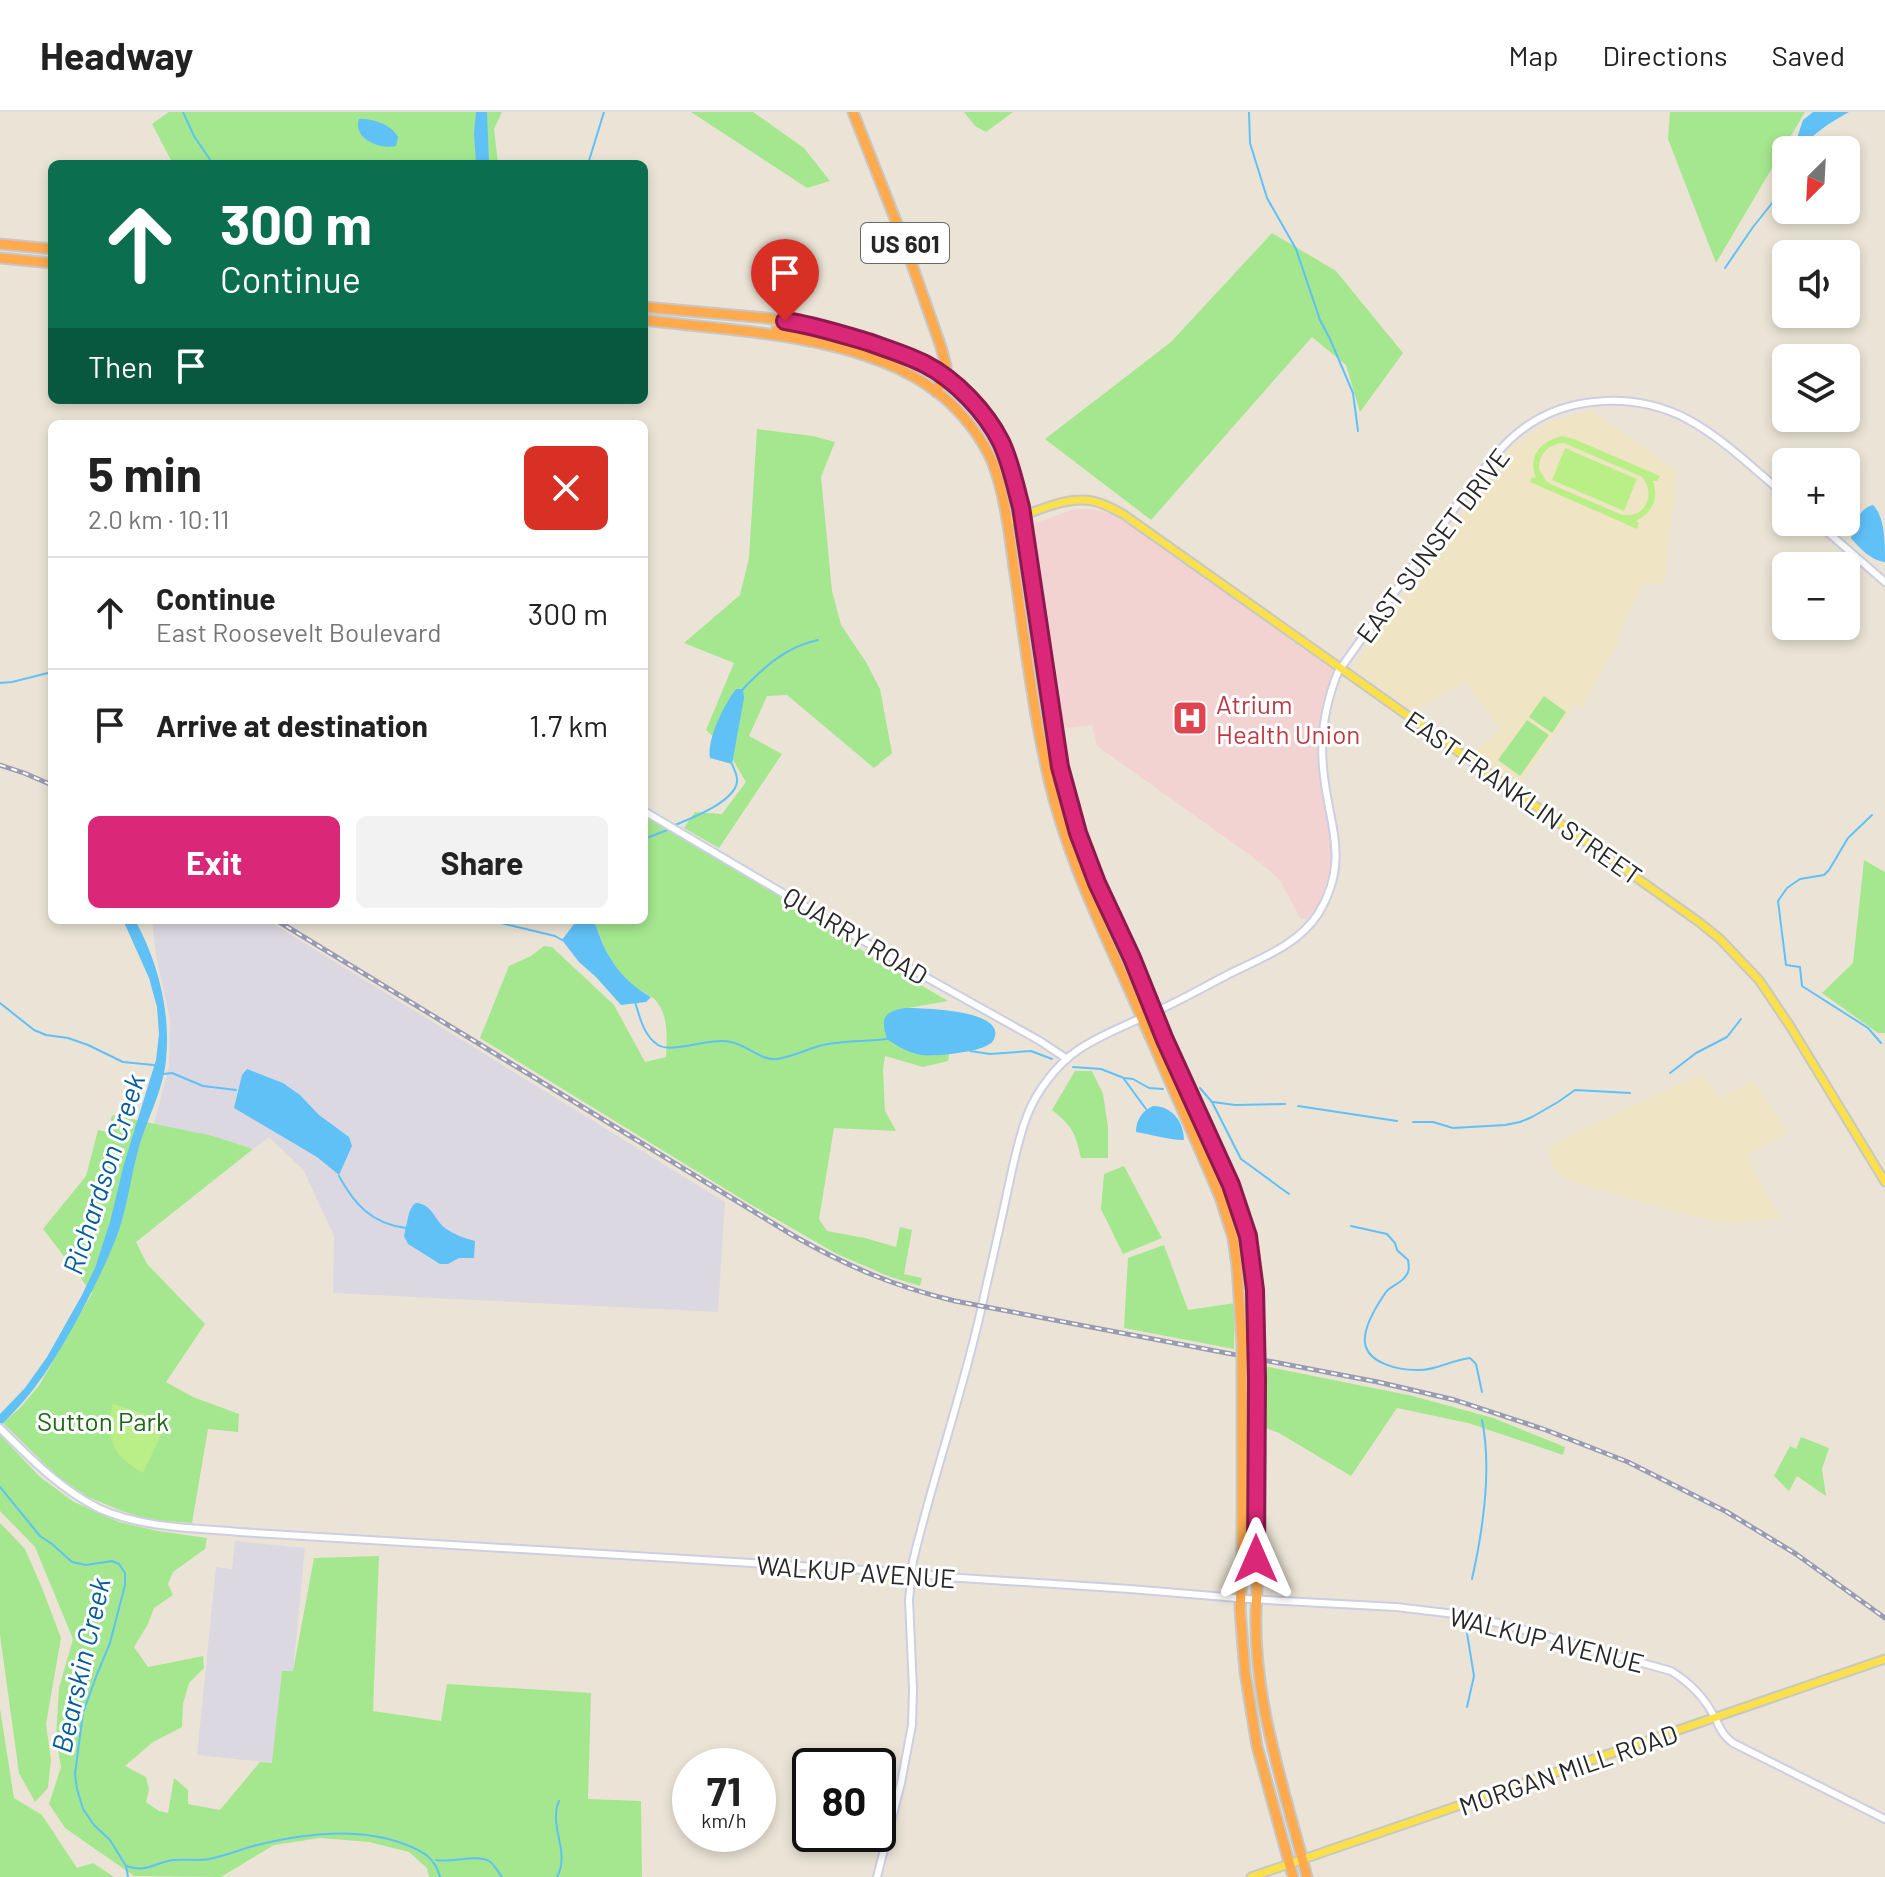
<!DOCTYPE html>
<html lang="en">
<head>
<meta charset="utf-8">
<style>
  :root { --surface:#fff; --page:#f2f2f2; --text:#222; --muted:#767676; --line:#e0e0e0; --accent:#db2777 }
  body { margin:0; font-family:Barlow,sans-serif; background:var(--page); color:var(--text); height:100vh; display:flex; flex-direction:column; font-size:30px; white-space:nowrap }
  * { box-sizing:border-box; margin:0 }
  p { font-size:26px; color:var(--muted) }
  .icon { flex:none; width:44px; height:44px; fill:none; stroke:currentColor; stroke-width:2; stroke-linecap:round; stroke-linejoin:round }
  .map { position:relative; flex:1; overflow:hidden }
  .sheet { position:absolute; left:48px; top:308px; width:600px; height:504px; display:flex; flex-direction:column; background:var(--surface); border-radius:12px; box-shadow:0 4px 12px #0003 }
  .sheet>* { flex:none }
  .hud { position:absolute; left:48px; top:48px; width:600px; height:244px; border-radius:12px; box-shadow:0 4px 12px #0003; background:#0b6e4f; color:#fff; overflow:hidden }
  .needle { width:52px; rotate:204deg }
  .tools { position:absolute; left:1772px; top:24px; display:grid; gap:16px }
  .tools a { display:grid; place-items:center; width:88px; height:88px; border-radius:12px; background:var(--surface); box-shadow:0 4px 12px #0003; font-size:40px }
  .speed { position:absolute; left:672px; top:1636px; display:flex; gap:16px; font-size:40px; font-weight:700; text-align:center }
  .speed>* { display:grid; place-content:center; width:104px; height:104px; border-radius:50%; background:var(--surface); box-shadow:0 4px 12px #0003; line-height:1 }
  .speed small { font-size:20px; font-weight:400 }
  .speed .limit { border:4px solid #111; border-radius:12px; background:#fff; color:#111 }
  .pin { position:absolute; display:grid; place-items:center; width:68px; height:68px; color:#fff; margin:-82px -34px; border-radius:50% 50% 50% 0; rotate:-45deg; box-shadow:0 0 8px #0007 }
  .pin .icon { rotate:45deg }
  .me { position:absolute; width:88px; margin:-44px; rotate:0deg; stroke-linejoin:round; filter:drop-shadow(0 0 6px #0008) }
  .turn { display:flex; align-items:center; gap:28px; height:168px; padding:0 40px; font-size:36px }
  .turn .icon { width:104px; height:104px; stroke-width:2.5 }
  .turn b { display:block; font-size:56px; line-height:68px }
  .then { display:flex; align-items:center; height:76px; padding:0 40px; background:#0003; gap:16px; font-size:30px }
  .round { display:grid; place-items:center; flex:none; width:84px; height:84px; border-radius:12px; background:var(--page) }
  .headline { display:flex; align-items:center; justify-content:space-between; height:136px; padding:0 40px }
  h1 { font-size:48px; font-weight:700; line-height:60px }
  .cta { display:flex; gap:16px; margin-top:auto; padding:16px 40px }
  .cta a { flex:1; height:92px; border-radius:12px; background:var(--accent); color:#fff; font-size:32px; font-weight:700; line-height:92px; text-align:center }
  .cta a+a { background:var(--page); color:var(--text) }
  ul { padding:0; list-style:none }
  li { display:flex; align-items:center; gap:24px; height:112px; padding:0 40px; border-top:2px solid var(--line) }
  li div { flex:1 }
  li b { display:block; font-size:30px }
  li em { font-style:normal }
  header { display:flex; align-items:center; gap:48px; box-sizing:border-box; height:112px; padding:0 40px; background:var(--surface); border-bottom:2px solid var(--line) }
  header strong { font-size:38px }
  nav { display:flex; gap:44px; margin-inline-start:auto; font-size:28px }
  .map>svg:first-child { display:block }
</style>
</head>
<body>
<header>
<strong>Headway</strong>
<nav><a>Map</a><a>Directions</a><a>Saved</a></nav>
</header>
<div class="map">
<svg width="1885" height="1765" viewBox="0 0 1885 1765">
  <rect width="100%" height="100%" fill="#ebe4d6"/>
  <g fill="#dcd8e2">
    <polygon points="152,808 267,808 725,1090 718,1200 333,1181 334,1124 304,1059 269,1025 253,1037 213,1024 154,1012 169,954 170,908 156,843"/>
    <polygon points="235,1429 305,1436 293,1560 282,1559 273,1651 197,1643 216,1455 232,1457"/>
  </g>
  <g fill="#efe5c4">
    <polygon points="1591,298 1677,359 1664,472 1643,472 1621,516 1619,528 1582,597 1575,593 1519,674 1469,643 1501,618 1465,570 1414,599 1353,556 1493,357 1510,336 1549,310"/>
    <polygon points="1702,961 1719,986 1754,969 1788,1020 1747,1044 1780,1106 1738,1111 1719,1110 1690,1104 1570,1069 1562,1065 1554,1056 1549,1041 1550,1036 1555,1031"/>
  </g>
  <polygon fill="#f3d3d2" points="1075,397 1093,397 1115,403 1334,556 1322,599 1318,636 1321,677 1331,728 1331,752 1324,778 1317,794 1308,807 1301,807 1279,767 1254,746 1097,634 1092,613 1060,617 1032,417 1035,411"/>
  <g fill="#a4e78e">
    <polygon points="169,0 502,0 494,17 498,52 173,52 152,12"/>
    <polygon points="691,0 753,0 804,36 830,69 807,76"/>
    <polygon points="964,0 1013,0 986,20 975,14"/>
    <polygon points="1670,0 1805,0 1716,151 1668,27"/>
    <polygon points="1272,121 1336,159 1403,241 1360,300 1346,253 1312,225 1151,408 1045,327 1171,230"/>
    <polygon points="757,317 813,324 835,330 821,365 832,479 841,513 866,550 880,577 892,641 874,656 787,583 767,584 749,624 782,642 719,736 684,716 695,700 722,702 746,670 727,638 706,618 734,551 684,531 740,483 749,446"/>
    <polygon points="1544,584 1566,600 1552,621 1529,605"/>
    <polygon points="1527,608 1549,623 1520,664 1498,648"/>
    <path d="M644,702L737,756L863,839L948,889L897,898L892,931L923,943L949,942L948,949L923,955L885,944L883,958L885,999L896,1019L834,1016L819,1107L827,1119L865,1126L896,1135L900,1115L912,1118L904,1162L922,1166L920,1174L888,1164L837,1142L750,1092L480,926L509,854L531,844L544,834L552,835L614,893L645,950L666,945C667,927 669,899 653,886C645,880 634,876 627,869C611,854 601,829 594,808H644Z"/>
    <polygon points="1864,748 1885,760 1885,921 1878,921 1822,881 1853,851"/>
    <path d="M1075,959H1092L1103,982L1108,1015V1046H1081C1075,1020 1073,1015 1052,998Z"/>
    <polygon points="112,1003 213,1024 253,1037 136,1130 147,1152 205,1212 166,1270 193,1285 239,1302 238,1320 208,1317 192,1411 151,1408 122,1399 88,1385 57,1364 3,1311 22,1294 40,1272 92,1181 43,1117 86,1064 98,1018 108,1020"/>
    <polygon points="1124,1054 1162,1126 1123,1142 1101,1097 1104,1062"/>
    <polygon points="1164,1133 1188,1198 1235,1191 1234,1237 1124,1216 1128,1146"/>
    <polygon points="1264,1254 1413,1284 1493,1306 1565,1335 1563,1343 1468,1311 1397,1296 1351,1364 1279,1321 1264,1315"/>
    <polygon points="0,1323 40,1365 74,1390 119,1410 158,1419 207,1426 205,1437 173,1460 168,1472 173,1483 154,1496 148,1512 134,1535 148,1555 203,1544 204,1556 189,1571 183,1592 182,1615 153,1630 125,1654 146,1665 149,1678 146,1690 159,1699 168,1701 174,1666 188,1678 188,1692 220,1698 260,1650 272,1651 282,1559 293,1559 314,1446 379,1444 373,1599 441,1609 447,1572 591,1581 588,1687 641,1689 642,1765 429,1765 427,1756 409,1740 369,1730 320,1726 274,1733 221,1765 134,1764 65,1716 49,1692 61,1655 56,1626 59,1576 73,1527 35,1435 0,1399"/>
    <polygon points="1801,1325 1829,1336 1822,1357 1826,1384 1797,1364 1789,1379 1774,1364 1790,1334 1796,1337"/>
    <polygon points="0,1411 25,1437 42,1476 61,1526 46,1612 51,1648 48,1676 35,1690 19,1661 0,1523"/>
    <polygon points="0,1597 14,1686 42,1703 77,1756 93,1751 114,1765 0,1765"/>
  </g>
  <g fill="#baef88" fill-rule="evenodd">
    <path d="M1562,324L1574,327L1660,364L1657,369H1653C1659,387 1653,400 1636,409L1639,411L1637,417L1530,370L1532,365L1536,366C1527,344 1541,329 1562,324ZM1564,331L1642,365C1657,383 1644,409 1620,402L1553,373L1546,369L1539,357C1539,342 1548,332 1564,331Z"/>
    <polygon points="1565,336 1637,367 1624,399 1552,368"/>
    <path d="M113,1292L163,1308L165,1314L143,1361C113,1344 104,1326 113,1292Z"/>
  </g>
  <g fill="#60c1f7">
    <polygon points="476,0 487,0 489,52 476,52 474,21"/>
    <path d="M1813,0H1849C1830,11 1814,20 1800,38H1793L1803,8Z"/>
    <path d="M359,7C373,6 392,13 398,25L396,34C381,38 352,27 359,7Z"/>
    <path d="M1873,393C1885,405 1885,431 1885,450C1872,449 1859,436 1851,426C1854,413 1859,396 1873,393Z"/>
    <path d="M736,577H743L744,586L732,652L710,646C706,628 725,591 736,577Z"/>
    <path d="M123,808H135C158,850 171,900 166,948C163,979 147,1007 139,1035C131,1063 128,1091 119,1118C108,1149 93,1177 78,1206C54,1249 36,1280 0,1314V1302L25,1276L47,1245L82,1183L95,1156L110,1110L124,1052L156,948L159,922L157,895L149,866Z"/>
    <path d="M577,808H594C605,843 619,867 651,885L646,890L621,893L596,865L579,850L562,828Z"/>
    <path d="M905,896C919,896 1011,897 993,929C986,940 934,945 921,943C910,941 896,934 887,927C881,907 882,900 905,896Z"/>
    <polygon points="247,957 283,971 300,983 319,1003 349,1025 352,1034 339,1063 317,1045 234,996 242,963"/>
    <path d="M1153,994C1172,994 1184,1010 1184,1028C1173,1029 1150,1022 1136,1020C1136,1008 1142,999 1153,994Z"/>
    <path d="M416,1091C432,1092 434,1107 445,1116C454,1122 463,1126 475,1129L474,1146H459L448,1152H440L408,1132L404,1124L409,1101L413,1093Z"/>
  </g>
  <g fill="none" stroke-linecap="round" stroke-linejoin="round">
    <g stroke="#60c1f7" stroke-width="2">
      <polyline points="183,0 194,24 213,52"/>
      <polyline points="1249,0 1250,31 1267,86 1296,137 1320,208 1330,227 1353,281 1358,319"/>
      <polyline points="588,52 604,0"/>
      <polyline points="1725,156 1753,115 1773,90 1786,62"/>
      <polyline points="0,571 12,570 52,560"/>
      <path d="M741,579C764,555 785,535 818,528"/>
      <polyline points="1872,703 1848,726 1829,758 1824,763 1800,767 1787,776 1778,789 1786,853 1800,855 1802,874 1868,916 1881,931"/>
      <path d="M675,713C692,706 734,690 737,670C738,663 734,658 732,652"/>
      <polyline points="644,727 670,717"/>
      <polyline points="488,808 555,824 562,828"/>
      <path d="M635,890C640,905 643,923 658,933C673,942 709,925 731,930C747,933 761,949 777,947C792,945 805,938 819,934C841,928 865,930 887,927"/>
      <polyline points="0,891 34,918 46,923 68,926 88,933 123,950 154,953"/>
      <polyline points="970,939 990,942 1031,939 1052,947"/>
      <polyline points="1073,955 1101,957 1124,966 1133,967 1149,976 1163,977"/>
      <polyline points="1670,961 1696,941 1727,925 1741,907"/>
      <polyline points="163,962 172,961 203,974 236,978"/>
      <polyline points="1124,967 1146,997"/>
      <polyline points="1200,976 1212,990 1241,1047 1289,1082"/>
      <polyline points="1213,990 1235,993 1285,992"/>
      <polyline points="1298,994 1397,1009"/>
      <polyline points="1413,1010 1433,1010 1453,1016 1505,1013 1520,1010 1532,1005 1558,990 1575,978 1630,981"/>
      <path d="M339,1064C354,1092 372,1112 406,1116"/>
      <path d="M1351,1114L1387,1122L1395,1131L1397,1138L1408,1148C1409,1154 1410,1160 1405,1165C1400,1172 1390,1174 1386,1180C1377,1193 1363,1216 1365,1231C1368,1252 1400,1258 1416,1258C1436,1259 1451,1248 1470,1246L1476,1252L1482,1280"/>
      <path d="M0,1375L40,1424L52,1432L72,1450L86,1453L112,1449L119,1452L125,1461V1473L110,1531L97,1562L83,1601L75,1662L77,1677L83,1697L94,1713L110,1728L126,1754C147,1761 153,1751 173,1748C185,1747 197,1749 209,1747C226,1744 241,1737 257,1733C305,1721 360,1714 407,1733C424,1740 435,1746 440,1765"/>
      <path d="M1472,1467C1483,1418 1492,1357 1482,1308"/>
      <polyline points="1466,1515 1474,1564 1467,1595"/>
      <path d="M436,1748C450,1751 477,1742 489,1749C494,1752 498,1760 502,1765"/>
      <polyline points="126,1754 128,1765"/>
      <path d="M557,1765C571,1740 548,1715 559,1689"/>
    </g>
    <defs>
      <g id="minor">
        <polyline points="1816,410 1885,470"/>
        <polyline points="644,699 906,854 1040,929 1067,947"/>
        <path d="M0,1316C30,1346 61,1378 100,1397C143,1416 193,1416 239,1420L915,1461L946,1465L1130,1477L1249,1487L1396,1495L1455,1502L1503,1512L1671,1559C1689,1570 1705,1586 1715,1606C1721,1618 1722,1622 1733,1631L1885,1707"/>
        <path d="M877,1765L901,1671L912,1613L913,1577L909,1488L913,1449C933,1365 962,1283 981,1198C989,1161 998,1124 1006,1086C1012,1059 1017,1030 1027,1004C1036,980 1056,953 1078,938C1103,921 1132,911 1159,898C1183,887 1206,874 1229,862C1261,846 1298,833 1318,802C1352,747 1327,710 1323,655C1320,623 1326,590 1338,560L1474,369C1488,352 1502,333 1520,319C1567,282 1637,280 1689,308C1725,328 1755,358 1786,384"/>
      </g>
      <g id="major">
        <path d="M1007,410C1029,402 1058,388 1081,388C1095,387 1110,395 1123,402L1699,810L1720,827L1759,868L1790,914L1885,1070"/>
        <polyline points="1251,1765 1885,1547"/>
      </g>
      <g id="highway">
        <polyline points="853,0 903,127 941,235 946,254 944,265 936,280"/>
        <polyline points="0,132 52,137"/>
        <polyline points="0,146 52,151"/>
        <polyline points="644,195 766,206 804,212 894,239 927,253 955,274 976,293 988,309 1001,331 1011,356 1021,395 1060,655 1078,721 1097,771 1132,846 1165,928 1231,1073 1248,1124 1252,1148 1255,1178 1257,1232"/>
        <path d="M644,208C738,220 876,222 949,290C966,306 982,327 992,349C1005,382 1009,420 1014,455C1024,523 1032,592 1047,659C1063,732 1094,800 1125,868C1157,940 1189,1012 1220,1085L1233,1126L1237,1154L1242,1231"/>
        <polyline points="776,218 808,220 813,214"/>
        <polyline points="809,229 819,223 854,231"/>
        <polyline points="1242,1262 1242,1463 1240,1497 1245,1560 1257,1634 1293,1765"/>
        <path d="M1257,1266V1480C1249,1580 1283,1670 1307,1765"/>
      </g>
    </defs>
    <use href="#minor" stroke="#cccee2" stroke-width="10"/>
    <use href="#major" stroke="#c7c7c7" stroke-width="11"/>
    <use href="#highway" stroke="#c7c7c7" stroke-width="13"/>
    <use href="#minor" stroke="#fff" stroke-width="6"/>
    <use href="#major" stroke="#fae14c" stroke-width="7"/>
    <use href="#highway" stroke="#ffaa4d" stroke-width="9"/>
    <defs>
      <g id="rail">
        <polyline points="0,653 24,661 52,673"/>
        <path d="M276,808L794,1124C849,1155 893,1174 955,1189L1378,1270L1455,1288L1546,1318L1628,1350L1727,1400L1796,1442L1885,1506"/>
      </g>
    </defs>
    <use href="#rail" stroke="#999bb3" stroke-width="5"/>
    <use href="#rail" stroke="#fff" stroke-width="2" stroke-dasharray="6" stroke-linecap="butt"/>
    <defs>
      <g id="highway-bridge">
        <polyline points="1257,1232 1257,1266"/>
        <polyline points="1242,1262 1242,1231"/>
      </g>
    </defs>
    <use href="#highway-bridge" stroke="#c7c7c7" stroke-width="13" stroke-linecap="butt"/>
    <use href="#highway-bridge" stroke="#ffaa4d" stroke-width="9"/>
  </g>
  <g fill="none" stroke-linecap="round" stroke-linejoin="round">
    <defs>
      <path id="route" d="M785,209C813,213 840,222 868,230C887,237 907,243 925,252C956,268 986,300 1001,330C1011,351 1015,373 1021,395L1060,655L1078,721L1097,771L1132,846L1165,928L1231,1073L1248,1124L1255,1178L1257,1266L1256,1447"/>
    </defs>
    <use href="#route" stroke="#8e194d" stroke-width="20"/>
    <use href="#route" stroke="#db2777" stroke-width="14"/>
  </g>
  <defs>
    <symbol id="hospital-square" viewBox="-11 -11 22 22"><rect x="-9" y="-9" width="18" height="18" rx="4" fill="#e0444e" stroke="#fff"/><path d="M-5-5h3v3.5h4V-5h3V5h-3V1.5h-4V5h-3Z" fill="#fff"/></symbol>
  </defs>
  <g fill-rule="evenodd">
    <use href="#hospital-square" x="1170" y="586" width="40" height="40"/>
  </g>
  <g text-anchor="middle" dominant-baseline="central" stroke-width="6" stroke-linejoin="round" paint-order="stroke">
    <rect fill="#fff" stroke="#686868" stroke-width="2" x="861" y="111" width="88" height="40" rx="6"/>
    <g font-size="24" font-weight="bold" fill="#272727">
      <text x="905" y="131">US 601</text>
    </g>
    <g font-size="26" fill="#272727" stroke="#fff">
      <text transform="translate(1432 433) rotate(-53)">EAST SUNSET DRIVE</text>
      <text transform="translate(1524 685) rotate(35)">EAST FRANKLIN STREET</text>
      <text transform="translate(856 823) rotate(31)">QUARRY ROAD</text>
      <text transform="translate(856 1459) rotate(4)">WALKUP AVENUE</text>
      <text transform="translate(1547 1527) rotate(14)">WALKUP AVENUE</text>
      <text transform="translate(1568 1657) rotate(-19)">MORGAN MILL ROAD</text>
    </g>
    <g font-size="26" fill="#be3a42" stroke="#fff" text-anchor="start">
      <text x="1216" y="591">Atrium<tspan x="1216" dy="30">Health Union</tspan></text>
    </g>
    <g font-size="26" fill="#1d6714" stroke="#fff">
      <text x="103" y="1308">Sutton Park</text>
    </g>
    <g font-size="28" font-style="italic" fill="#045b9d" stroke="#fff">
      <text transform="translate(103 1062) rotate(-72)">Richardson Creek</text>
      <text transform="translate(80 1553) rotate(-77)">Bearskin Creek</text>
    </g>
  </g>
</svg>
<div class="tools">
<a><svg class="needle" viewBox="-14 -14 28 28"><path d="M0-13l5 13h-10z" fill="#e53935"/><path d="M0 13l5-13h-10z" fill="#767676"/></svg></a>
<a><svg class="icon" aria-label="sound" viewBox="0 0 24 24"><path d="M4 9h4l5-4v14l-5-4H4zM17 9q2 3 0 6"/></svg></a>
<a><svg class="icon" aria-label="layers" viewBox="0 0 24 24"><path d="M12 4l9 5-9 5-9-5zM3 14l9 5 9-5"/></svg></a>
<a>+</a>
<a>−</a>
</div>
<div class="speed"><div>71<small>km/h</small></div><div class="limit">80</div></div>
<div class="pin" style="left:785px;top:209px;background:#d93025"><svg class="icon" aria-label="arrive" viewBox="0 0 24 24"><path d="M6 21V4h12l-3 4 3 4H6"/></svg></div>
<svg class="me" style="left:1256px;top:1447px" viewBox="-20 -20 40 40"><path d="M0-17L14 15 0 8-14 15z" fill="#db2777" stroke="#fff" stroke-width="4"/></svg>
<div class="hud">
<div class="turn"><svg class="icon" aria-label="ahead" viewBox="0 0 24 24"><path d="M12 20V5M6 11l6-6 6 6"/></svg><div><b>300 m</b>Continue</div></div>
<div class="then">Then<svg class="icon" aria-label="arrive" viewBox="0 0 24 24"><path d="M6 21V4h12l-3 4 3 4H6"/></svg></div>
</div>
<section class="sheet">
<div class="headline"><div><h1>5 min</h1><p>2.0 km · 10:11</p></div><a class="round" style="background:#d93025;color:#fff"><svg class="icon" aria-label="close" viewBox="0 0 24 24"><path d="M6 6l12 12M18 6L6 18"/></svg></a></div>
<ul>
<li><svg class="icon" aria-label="ahead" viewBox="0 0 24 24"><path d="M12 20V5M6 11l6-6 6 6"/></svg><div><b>Continue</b><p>East Roosevelt Boulevard</p></div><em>300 m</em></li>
<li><svg class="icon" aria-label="arrive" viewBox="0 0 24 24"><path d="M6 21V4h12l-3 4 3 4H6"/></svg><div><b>Arrive at destination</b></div><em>1.7 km</em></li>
</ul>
<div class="cta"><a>Exit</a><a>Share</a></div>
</section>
</div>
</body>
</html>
